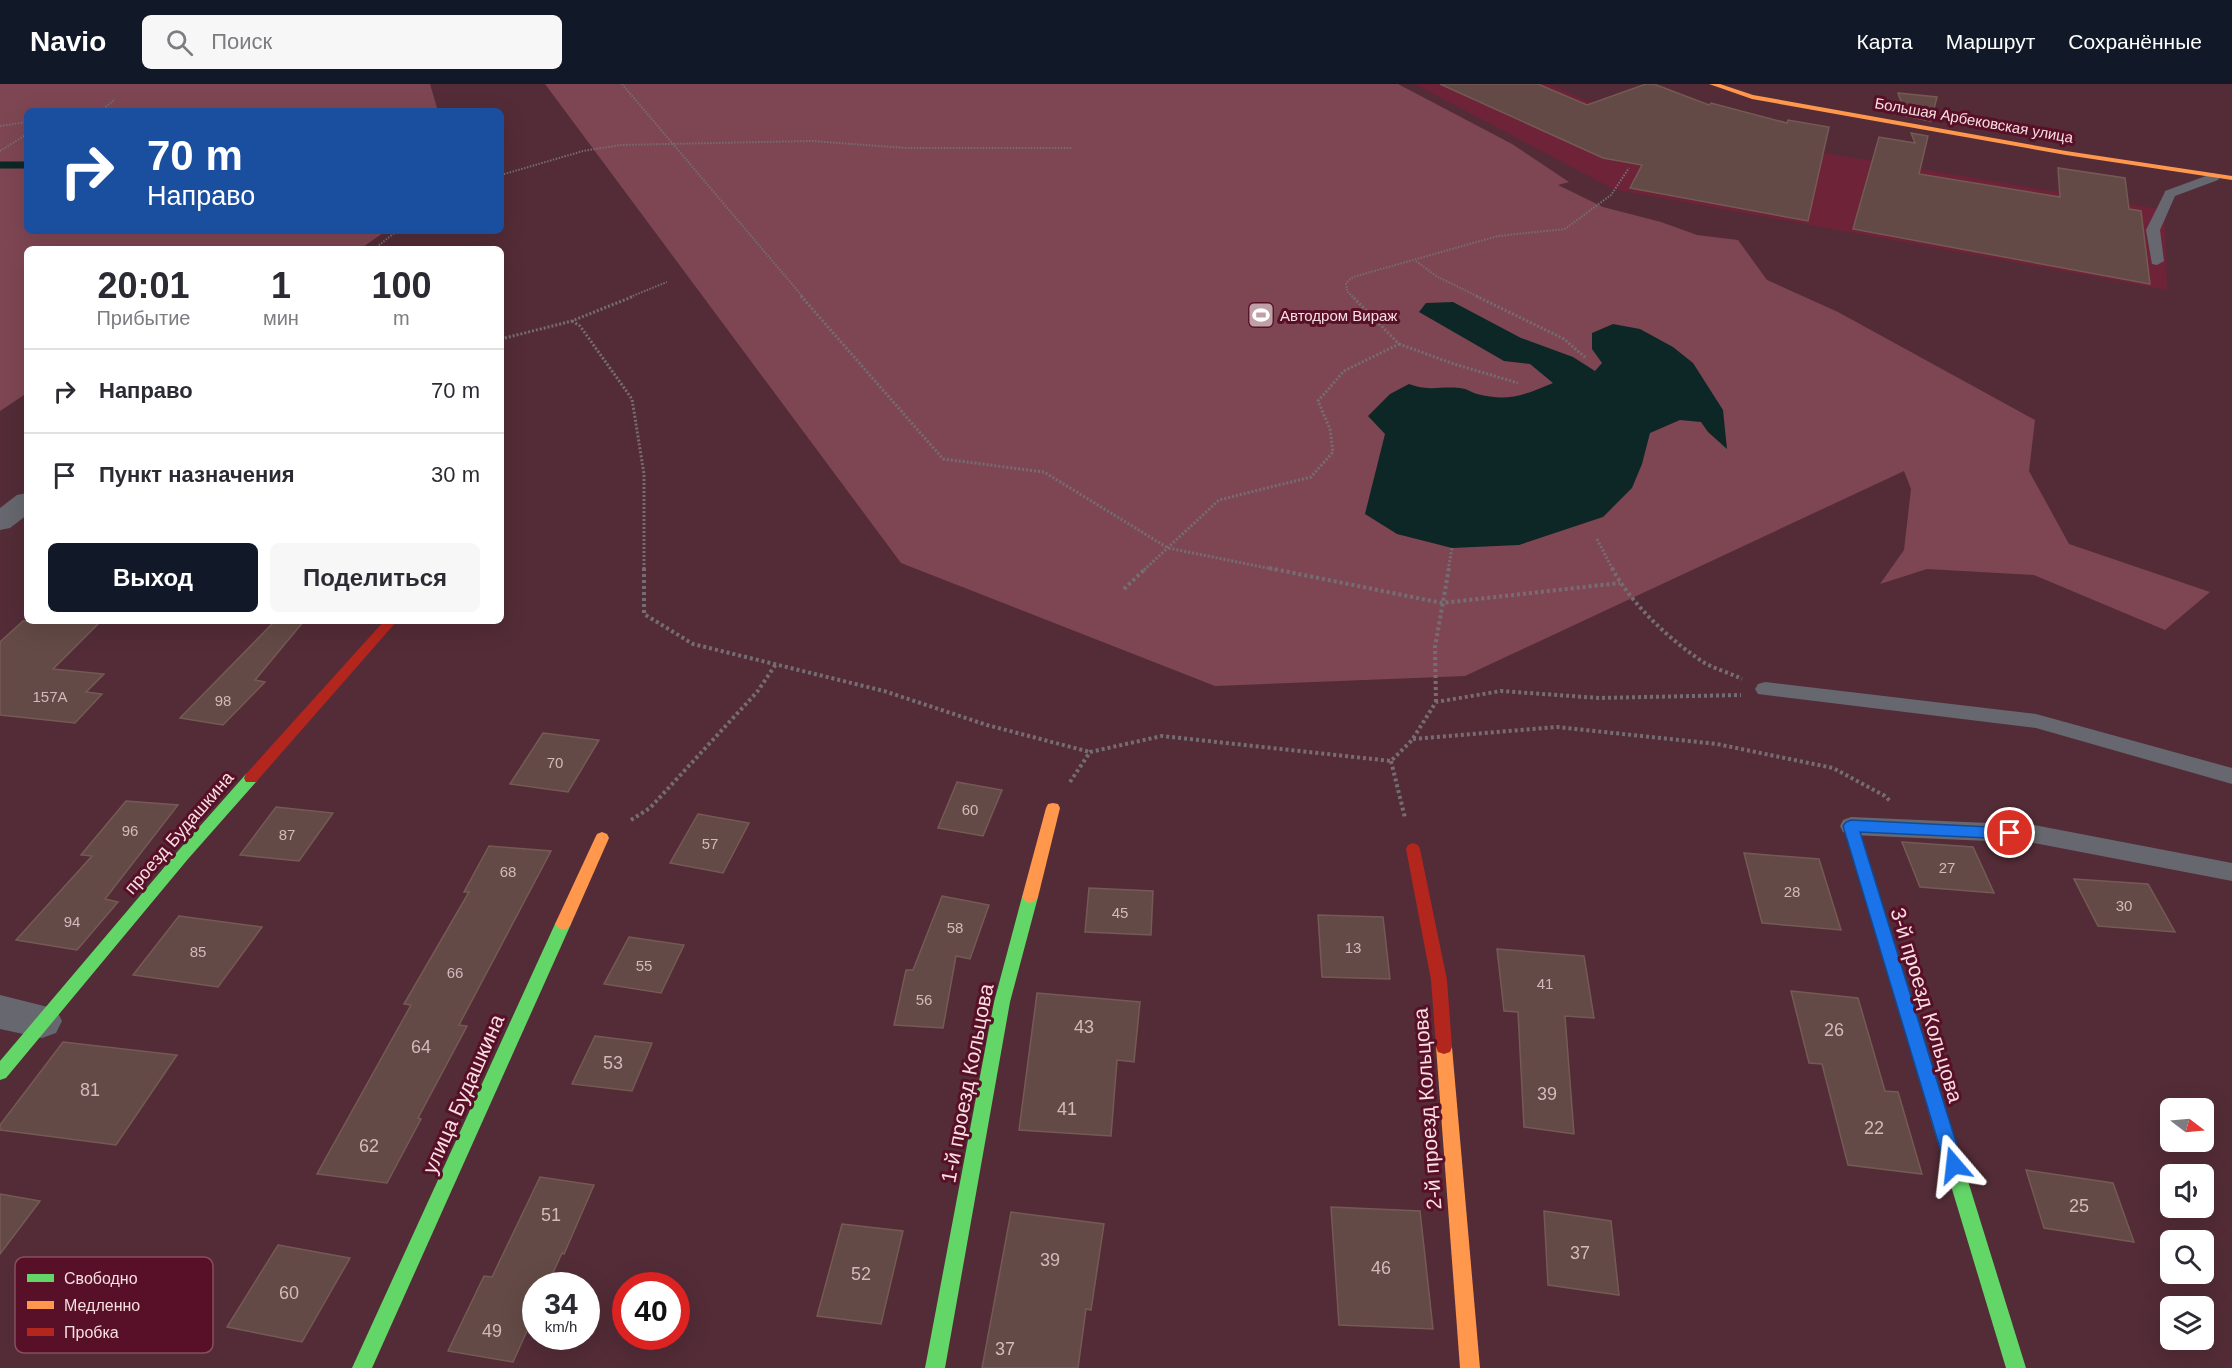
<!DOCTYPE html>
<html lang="ru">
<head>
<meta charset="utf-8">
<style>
  :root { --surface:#fff; --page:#f7f7f7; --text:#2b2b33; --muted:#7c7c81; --line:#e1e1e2; --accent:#111827 }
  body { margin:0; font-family:Helvetica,sans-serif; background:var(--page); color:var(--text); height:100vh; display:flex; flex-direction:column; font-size:22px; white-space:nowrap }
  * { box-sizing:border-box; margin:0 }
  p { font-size:20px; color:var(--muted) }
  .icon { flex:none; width:33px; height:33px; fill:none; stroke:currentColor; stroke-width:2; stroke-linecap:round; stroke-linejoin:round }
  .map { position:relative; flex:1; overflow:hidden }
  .details { position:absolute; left:24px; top:162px; width:480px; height:378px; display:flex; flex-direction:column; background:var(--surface); border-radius:9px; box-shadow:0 6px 24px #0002 }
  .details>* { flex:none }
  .hud { position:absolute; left:24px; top:24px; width:480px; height:126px; border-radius:9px; box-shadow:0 6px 24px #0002; background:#1a4fa0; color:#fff; overflow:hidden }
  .needle { width:39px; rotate:106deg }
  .controls { position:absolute; left:2160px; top:1014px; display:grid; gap:12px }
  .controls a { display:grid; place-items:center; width:54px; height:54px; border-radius:9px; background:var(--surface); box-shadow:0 6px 24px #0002; font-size:30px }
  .speed { position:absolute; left:522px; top:1188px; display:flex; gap:12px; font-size:30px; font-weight:700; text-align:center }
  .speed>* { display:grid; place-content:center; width:78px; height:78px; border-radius:50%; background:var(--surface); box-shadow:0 6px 24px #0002; line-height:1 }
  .speed small { font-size:15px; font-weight:400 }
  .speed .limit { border:9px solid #d22; background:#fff; color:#111 }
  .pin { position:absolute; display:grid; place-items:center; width:51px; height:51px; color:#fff; margin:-26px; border:3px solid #fff; border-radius:50%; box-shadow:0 2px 6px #0007 }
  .me { position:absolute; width:66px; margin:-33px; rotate:343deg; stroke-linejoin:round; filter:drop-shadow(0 0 4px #0008) }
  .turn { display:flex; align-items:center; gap:21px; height:126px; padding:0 24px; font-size:27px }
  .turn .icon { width:78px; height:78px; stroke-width:2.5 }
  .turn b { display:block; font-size:42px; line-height:51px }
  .eta { display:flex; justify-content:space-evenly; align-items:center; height:102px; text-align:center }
  .eta b { font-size:36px; font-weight:800; line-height:42px }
  .button { display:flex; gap:12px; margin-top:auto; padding:12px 24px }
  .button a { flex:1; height:69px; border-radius:9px; background:var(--accent); color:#fff; font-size:24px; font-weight:800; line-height:69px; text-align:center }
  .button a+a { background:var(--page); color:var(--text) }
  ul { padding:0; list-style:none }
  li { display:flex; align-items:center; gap:18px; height:84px; padding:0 24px; border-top:2px solid var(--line) }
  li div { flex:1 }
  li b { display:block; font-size:22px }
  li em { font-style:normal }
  header { display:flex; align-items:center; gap:36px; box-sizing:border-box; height:84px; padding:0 30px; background:var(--accent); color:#fff }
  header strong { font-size:28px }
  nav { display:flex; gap:33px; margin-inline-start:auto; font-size:21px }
  .search { width:420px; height:54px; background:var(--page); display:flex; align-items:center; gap:15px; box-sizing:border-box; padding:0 21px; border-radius:9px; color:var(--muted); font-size:22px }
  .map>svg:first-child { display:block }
</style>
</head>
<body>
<header>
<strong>Navio</strong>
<div class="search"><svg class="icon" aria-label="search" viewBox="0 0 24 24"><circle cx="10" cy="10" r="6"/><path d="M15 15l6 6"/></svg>Поиск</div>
<nav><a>Карта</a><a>Маршрут</a><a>Сохранённые</a></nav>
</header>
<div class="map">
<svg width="2232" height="1284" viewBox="0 0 2232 1284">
  <rect width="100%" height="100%" fill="#532c37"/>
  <polygon fill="#6e2339" points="1415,0 1548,0 1633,37 2165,126 2167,206 1613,105"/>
  <g fill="#7e4653">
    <polygon points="0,0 430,0 438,27 27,27 27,147 386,147 360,165 27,165 27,309 0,327"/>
    <polygon points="545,0 1398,0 1512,60 1569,98 1558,101 1603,123 1661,138 1697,151 1738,156 1767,196 1838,228 2035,336 2029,387 2069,460 2210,508 2165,546 2034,491 1927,485 1880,500 1904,466 1911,405 1904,387 1465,592 1215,602 901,479"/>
  </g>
  <path fill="#0d2726" d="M1453,218L1521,254L1573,273L1595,287L1602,279L1592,265V249L1613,240L1640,245L1673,263L1693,279L1723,326L1727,365L1708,348L1701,338L1680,336L1650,349L1642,380L1632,404L1603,433L1519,461L1452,464L1397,450L1365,430L1385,350L1368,332L1390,310L1409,300C1433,308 1437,302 1459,304C1465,304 1471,308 1477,310C1508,318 1525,311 1553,299L1530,280L1504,277L1419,228L1426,219Z"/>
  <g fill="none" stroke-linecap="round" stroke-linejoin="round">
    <polyline stroke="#0d2726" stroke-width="7" points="0,81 27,81"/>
  </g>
  <g fill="#634a46" stroke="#755a54" stroke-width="1.5">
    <polygon points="1440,0 1538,0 1587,21 1646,0 1654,0 1709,21 1711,19 1787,39 1788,36 1829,43 1808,137 1630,104 1642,81 1603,74"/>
    <polygon points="1898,9 1937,13 1931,37 1906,32"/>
    <polygon points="1911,49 1928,52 1919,90 2060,113 2058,84 2125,94 2129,125 2141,127 2150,200 1853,145 1879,53 1915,59"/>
    <polygon points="23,537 101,537 53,585 104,590 86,608 102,610 75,639 0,631 0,558"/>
    <polygon points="275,537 304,537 255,596 265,598 223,641 180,634"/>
    <polygon points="543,649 599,656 568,708 510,700"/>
    <polygon points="957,698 1002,706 983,752 938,744"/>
    <polygon points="126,717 178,721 105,815 118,818 77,866 16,856 92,772 81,771"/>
    <polygon points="276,723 333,729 299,777 240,771"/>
    <polygon points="698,730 749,739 723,789 670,779"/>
    <polygon points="1902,758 1973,763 1994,809 1920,803"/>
    <polygon points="489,762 551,767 459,941 467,942 418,1034 421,1035 387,1099 317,1090 411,921 404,920 469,808 464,808"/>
    <polygon points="1744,769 1819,775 1841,846 1762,839"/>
    <polygon points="2074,795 2148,800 2175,848 2098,842"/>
    <polygon points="1089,804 1153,807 1151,851 1085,848"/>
    <polygon points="942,812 989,821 970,875 956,872 943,944 894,941 906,886 913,886"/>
    <polygon points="1318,831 1383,833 1390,895 1322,893"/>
    <polygon points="179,832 262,843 218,903 133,891"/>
    <polygon points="629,853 684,861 661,909 604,900"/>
    <polygon points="1497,865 1584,872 1594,934 1565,932 1574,1050 1524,1043 1518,928 1504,927"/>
    <polygon points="1791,907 1858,914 1885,1007 1898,1008 1922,1090 1848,1081 1822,980 1809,979"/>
    <polygon points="1037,909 1140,918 1134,978 1117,976 1111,1052 1019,1046"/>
    <polygon points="595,952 652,959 632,1007 572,1000"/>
    <polygon points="63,958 177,971 116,1061 0,1046 0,1041"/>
    <polygon points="2026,1086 2113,1099 2134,1158 2044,1144"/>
    <polygon points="540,1093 594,1101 564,1170 562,1169 547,1202 536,1202 536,1227 513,1278 448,1267 484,1192 492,1193"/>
    <polygon points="0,1110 40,1117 0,1170"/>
    <polygon points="1331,1123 1420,1127 1433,1245 1339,1241"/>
    <polygon points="1544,1127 1611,1137 1619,1211 1548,1201"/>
    <polygon points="1011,1128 1104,1140 1091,1226 1086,1225 1078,1284 982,1284"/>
    <polygon points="842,1140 903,1147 881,1240 817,1232"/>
    <polygon points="278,1161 350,1174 302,1258 227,1243"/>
  </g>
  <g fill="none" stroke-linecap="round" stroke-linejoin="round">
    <g stroke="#756d73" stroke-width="2" stroke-dasharray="1.5 1.5" stroke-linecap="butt">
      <polyline points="622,0 803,213"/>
      <polyline points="101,27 115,15"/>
      <polyline points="307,27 321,27"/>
      <polyline points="0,42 27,38"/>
      <polyline points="0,67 27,50"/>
      <polyline points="501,91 583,67 620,61 812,57 906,64 1073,64"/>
      <polyline points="374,165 397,147"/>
      <polyline points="1416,177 1436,192 1479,213"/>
      <polyline points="630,213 667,198"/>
      <polyline points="1353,213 1347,207 1346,199 1353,193 1498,152 1565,145 1611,111 1629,84"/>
    </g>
    <g stroke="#756d73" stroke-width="3" stroke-dasharray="2 2" stroke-linecap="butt">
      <polyline points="801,212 943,375 1044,388 1168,464 1277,486"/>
      <polyline points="1476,212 1564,255 1586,274"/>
      <polyline points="572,237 580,242 632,315 644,390 644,486"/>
      <polyline points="501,255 572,237 634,212"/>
      <polyline points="1399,260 1454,280 1518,299"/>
      <polyline points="1597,455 1613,486"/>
      <polyline points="1144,486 1219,416 1311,393 1333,368 1330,345 1318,317 1344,287 1399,260 1352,212"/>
      <polyline points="1448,486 1452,464"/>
    </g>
    <g stroke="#756d73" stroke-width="4" stroke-dasharray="3 3" stroke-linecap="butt">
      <polyline points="644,484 644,530 693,560 884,607 987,641 1090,668"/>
      <polyline points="1269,484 1442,519 1620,499"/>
      <path d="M1612,484C1631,520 1670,556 1703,578C1715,585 1730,589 1742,595"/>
      <polyline points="1124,505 1146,484"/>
      <polyline points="1436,618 1435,563 1449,484"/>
      <polyline points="1413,655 1557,643 1717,660 1833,684 1885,712 1890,717"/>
      <polyline points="1391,677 1405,734"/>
      <polyline points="1070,698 1090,668 1162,652 1391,677 1412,656 1436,618 1501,607 1599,614 1741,611"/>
      <polyline points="631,736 650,724 757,608 776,580"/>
    </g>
    <g fill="#67686f" fill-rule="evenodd">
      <polygon points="2214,89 2220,93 2218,96 2175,112 2160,146 2164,177 2157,181 2152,180 2146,146 2164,110 2165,107"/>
      <polygon points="1765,598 2036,630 2232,684 2232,700 2036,644 1758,610 1755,605 1758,600"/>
      <polygon points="1851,733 2034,741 2232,779 2232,797 2034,759 1851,751 1843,748 1840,742 1843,736"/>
    </g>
    <g fill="#67686f" fill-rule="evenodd">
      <polygon points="27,409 27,431 10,444 0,446 0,424 17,411"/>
      <polygon points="0,911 56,925 62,937 56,949 42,954 0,945"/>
    </g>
    <g fill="#63d668" fill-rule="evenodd">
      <polygon points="251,689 256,690 258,694 256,698 188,775 6,994 0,996 0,977 178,767 246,690"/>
      <polygon points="1030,807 1035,809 1038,813 1010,918 945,1284 925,1284 994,918 1022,813 1025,809"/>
      <polygon points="563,834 568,836 571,840 372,1284 352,1284 555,840 558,836"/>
      <polygon points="1941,1031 1947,1033 1950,1039 2026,1284 2006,1284 1932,1039 1935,1033"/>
    </g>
    <g fill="#ff974d" fill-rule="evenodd">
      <polygon points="1709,0 1720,0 1753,11 2066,67 2232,92 2232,96 2066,71 1752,15"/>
      <polygon points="1053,719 1058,720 1060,724 1038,813 1035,817 1030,819 1025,817 1022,813 1046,724 1048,720"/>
      <polygon points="1851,737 1856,738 1858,742 1950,1039 1947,1045 1941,1047 1935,1045 1932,1039 1844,742 1846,738"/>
      <polygon points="602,748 607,750 609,754 571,840 568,844 563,846 558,844 555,840 595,754 597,750"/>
      <polygon points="1444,956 1450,958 1452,963 1480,1284 1460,1284 1436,963 1438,958"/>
    </g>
    <g fill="#b3261e" fill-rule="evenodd">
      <polygon points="384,537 397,537 256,698 246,698 244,694 246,690"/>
      <polygon points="1413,759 1418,761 1420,765 1447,896 1452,963 1450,968 1444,970 1438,968 1436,963 1431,896 1406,765 1408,761"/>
    </g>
  </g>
  <polygon fill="#1a73e8" stroke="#114b97" stroke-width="1.5" points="1851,736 2010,744 2015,745 2017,749 2015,753 2010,755 1860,748 1963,1081 1961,1087 1954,1089 1948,1087 1945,1081 1843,742 1846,738"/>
  <defs>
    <symbol id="stadium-square" viewBox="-11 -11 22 22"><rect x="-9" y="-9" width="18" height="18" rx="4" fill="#bfa0a6" stroke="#571027"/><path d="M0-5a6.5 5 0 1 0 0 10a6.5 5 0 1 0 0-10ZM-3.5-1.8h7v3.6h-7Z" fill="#fff"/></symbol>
  </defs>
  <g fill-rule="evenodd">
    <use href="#stadium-square" x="1246" y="216" width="30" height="30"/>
  </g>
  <g text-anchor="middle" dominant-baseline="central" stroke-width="6" stroke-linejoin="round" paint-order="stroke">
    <g font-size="15" fill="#f9dee2" stroke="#571027">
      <text transform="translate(1974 36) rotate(10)">Большая Арбековская улица</text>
    </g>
    <g font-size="15" fill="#f9dee2" stroke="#571027" text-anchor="start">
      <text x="1280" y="231">Автодром Вираж</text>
    </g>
    <g font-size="15" fill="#d4b9bb">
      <text x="50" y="612">157А</text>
      <text x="223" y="616">98</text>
      <text x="555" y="678">70</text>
      <text x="970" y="725">60</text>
      <text x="130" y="746">96</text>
      <text x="287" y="750">87</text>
      <text x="710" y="759">57</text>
      <text x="1947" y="783">27</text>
      <text x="508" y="787">68</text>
      <text x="1792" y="807">28</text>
      <text x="2124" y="821">30</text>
      <text x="1120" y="828">45</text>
      <text x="72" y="837">94</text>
      <text x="955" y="843">58</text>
      <text x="1353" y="863">13</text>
      <text x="198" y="867">85</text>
      <text x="644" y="881">55</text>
      <text x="455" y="888">66</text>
      <text x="1545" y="899">41</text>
      <text x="924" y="915">56</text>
    </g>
    <g font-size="18" fill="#f9dee2" stroke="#571027">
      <text transform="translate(179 749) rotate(-49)">проезд Будашкина</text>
    </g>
    <g font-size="18" fill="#d4b9bb">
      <text x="1084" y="943">43</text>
      <text x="1834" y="946">26</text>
      <text x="421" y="963">64</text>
      <text x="613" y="979">53</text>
      <text x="90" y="1006">81</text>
      <text x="1547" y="1010">39</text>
      <text x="1067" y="1025">41</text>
      <text x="1874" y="1044">22</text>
      <text x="369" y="1062">62</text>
      <text x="2079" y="1122">25</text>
      <text x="551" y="1131">51</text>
      <text x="1580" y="1169">37</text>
      <text x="1050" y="1176">39</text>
      <text x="1381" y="1184">46</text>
      <text x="861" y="1190">52</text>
      <text x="289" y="1209">60</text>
      <text x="492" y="1247">49</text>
      <text x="1005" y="1265">37</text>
    </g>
    <g font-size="21" fill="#f9dee2" stroke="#571027">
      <text transform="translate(1927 921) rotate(73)">3-й проезд Кольцова</text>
      <text transform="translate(967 999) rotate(-79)">1-й проезд Кольцова</text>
      <text transform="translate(463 1010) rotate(-66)">улица Будашкина</text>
      <text transform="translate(1427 1025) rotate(-94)">2-й проезд Кольцова</text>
    </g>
  </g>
  <rect x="15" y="1173" width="198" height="96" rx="9" fill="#571027" stroke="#884e5f" stroke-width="1.5"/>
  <rect x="27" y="1190" width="27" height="8" fill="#63d668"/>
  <rect x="27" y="1217" width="27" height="8" fill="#ff974d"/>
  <rect x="27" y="1244" width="27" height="8" fill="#b3261e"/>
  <g font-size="16" fill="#f9dee2">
    <text x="64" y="1200">Свободно</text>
    <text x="64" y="1227">Медленно</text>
    <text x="64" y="1254">Пробка</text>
  </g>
</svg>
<div class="controls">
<a><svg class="needle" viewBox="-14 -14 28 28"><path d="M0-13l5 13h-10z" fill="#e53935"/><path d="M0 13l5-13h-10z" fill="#7c7c81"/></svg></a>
<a><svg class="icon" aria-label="sound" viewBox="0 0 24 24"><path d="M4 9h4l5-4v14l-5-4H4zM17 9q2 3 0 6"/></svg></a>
<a><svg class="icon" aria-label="search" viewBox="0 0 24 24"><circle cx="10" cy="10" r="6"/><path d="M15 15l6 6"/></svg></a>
<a><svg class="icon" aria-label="layers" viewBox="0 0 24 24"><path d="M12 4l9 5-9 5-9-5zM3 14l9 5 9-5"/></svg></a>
</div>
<div class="speed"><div>34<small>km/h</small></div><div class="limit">40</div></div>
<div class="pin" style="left:2010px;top:749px;background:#d93025"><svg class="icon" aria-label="arrive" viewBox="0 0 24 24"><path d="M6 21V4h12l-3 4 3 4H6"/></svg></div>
<svg class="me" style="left:1954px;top:1081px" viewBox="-20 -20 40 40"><path d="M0-17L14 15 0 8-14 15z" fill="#1a73e8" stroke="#fff" stroke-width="4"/></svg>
<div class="hud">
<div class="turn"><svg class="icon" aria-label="right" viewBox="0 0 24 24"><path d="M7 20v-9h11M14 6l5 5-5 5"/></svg><div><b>70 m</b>Направо</div></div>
</div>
<section class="details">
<div class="eta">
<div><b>20:01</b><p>Прибытие</p></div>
<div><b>1</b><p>мин</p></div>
<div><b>100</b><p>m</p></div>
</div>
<ul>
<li><svg class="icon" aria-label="right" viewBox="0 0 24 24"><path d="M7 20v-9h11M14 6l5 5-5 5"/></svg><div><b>Направо</b></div><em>70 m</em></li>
<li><svg class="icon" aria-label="arrive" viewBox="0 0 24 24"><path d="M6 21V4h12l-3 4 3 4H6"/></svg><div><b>Пункт назначения</b></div><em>30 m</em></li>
</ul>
<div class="button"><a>Выход</a><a>Поделиться</a></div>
</section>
</div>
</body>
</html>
